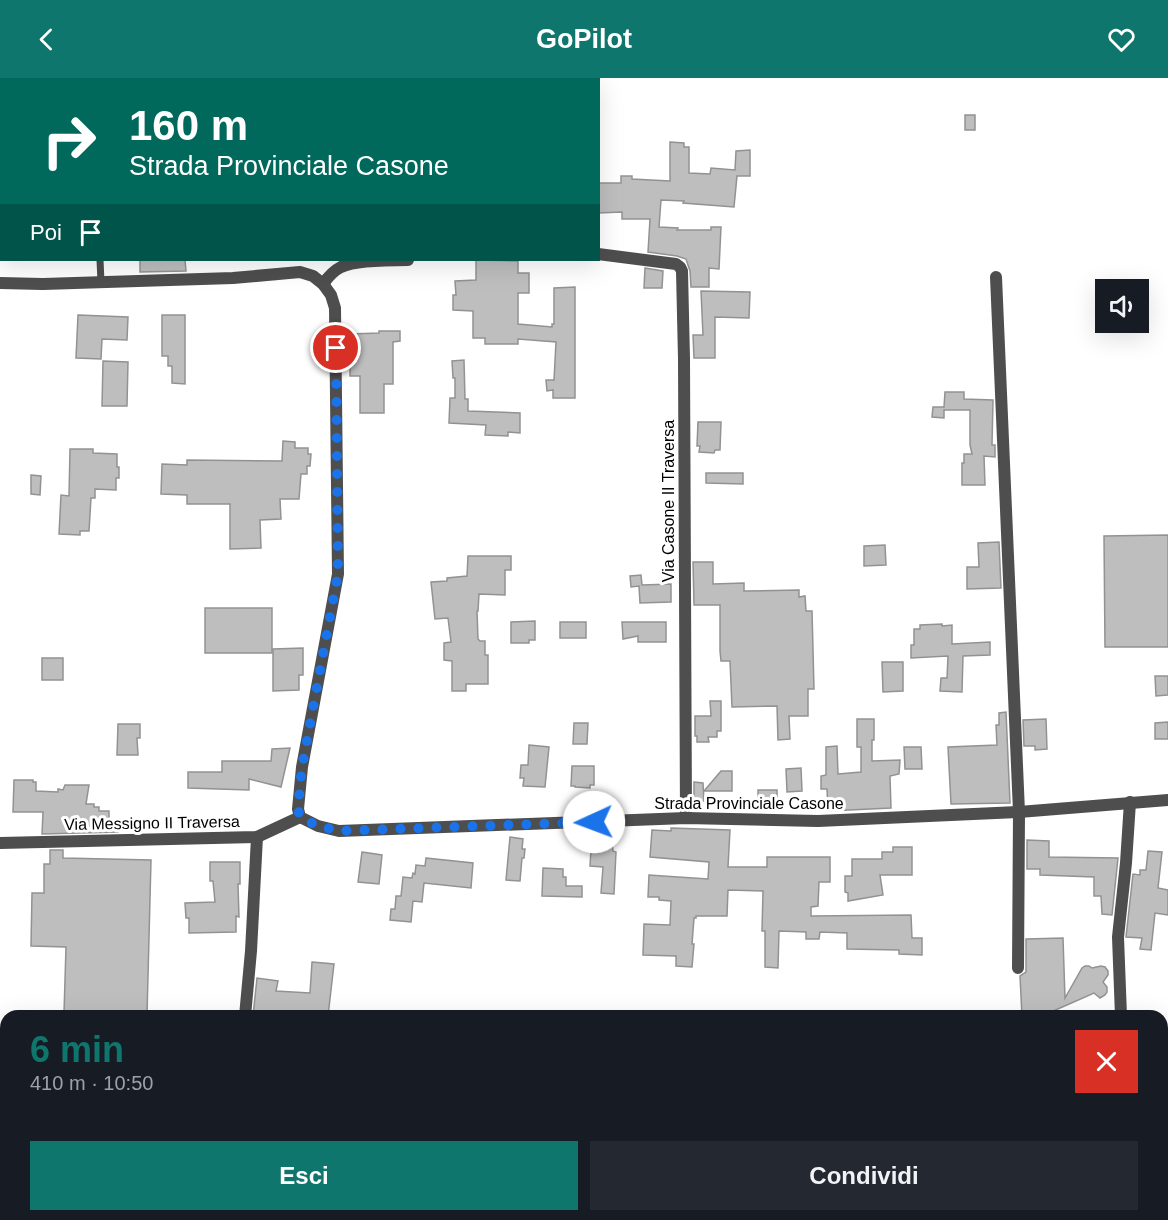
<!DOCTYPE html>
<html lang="it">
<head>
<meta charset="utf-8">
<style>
  :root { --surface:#171b24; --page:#242831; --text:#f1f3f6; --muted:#9ea1a6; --accent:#0f766e }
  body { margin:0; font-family:Helvetica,sans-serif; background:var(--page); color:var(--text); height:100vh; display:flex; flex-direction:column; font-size:22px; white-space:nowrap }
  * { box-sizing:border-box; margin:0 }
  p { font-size:20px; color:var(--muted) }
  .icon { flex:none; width:33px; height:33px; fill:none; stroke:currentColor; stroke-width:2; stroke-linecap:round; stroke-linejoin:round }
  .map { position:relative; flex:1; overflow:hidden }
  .drawer { position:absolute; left:0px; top:932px; width:1168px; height:212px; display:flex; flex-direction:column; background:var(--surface); border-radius:18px 18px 0 0; box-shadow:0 6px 24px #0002 }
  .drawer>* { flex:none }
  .top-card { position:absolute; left:0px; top:0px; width:600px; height:183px; box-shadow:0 6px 24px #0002; background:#00695c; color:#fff; overflow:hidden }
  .fabs { position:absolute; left:1095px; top:201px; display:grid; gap:12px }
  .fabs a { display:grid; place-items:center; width:54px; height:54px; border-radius:0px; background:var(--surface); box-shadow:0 6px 24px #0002; font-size:30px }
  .pin { position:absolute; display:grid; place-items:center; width:51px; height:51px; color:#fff; margin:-26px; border:3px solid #fff; border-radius:50%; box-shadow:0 2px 6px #0007 }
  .me { position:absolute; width:66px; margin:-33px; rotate:268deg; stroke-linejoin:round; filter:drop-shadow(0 0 4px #0008) }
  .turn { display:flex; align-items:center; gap:21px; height:126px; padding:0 30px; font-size:27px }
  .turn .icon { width:78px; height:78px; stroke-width:2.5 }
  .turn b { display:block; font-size:42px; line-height:51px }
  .then { display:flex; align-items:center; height:57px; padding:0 30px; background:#0003; gap:12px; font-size:22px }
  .round { display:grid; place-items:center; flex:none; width:63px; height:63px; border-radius:0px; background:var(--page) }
  .head { display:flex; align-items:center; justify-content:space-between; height:102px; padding:0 30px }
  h1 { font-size:36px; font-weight:600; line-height:45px; color:var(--accent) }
  .primary-button { display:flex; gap:12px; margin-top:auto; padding:12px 30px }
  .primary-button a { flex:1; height:69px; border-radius:0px; background:var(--accent); color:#fff; font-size:24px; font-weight:600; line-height:69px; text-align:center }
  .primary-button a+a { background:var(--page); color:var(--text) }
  header { display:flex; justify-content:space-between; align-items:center; height:78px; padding:0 30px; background:var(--accent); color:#fff; font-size:27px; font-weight:600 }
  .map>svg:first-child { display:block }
</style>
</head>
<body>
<header><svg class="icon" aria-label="back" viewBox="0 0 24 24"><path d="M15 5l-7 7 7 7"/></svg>GoPilot<svg class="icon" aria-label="heart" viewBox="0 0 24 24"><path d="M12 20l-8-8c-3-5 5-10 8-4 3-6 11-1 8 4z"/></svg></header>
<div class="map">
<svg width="1168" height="1142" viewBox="0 0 1168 1142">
  <rect width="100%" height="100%" fill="#fff"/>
  <g fill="#bebebe" stroke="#929292" stroke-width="1.5">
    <rect x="965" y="37" width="10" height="15"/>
    <polygon points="670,64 684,65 684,69 689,69 689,95 710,96 711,90 735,92 736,73 750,72 750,98 737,98 734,129 683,125 684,123 661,122 659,149 678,150 677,152 711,152 711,149 721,149 719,191 709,190 709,209 691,209 690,193 686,181 677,178 648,174 650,141 622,141 622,134 598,135 598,105 621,105 621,98 632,98 632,101 670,103"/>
    <polygon points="140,182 185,182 186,193 140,194"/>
    <polygon points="476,182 518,183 518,195 529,195 529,215 518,215 518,246 552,249 552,246 554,246 554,210 575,209 575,320 553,320 553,312 547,313 546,302 554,302 556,264 518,261 518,266 485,266 485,260 473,260 473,233 453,232 453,217 456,217 455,203 476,202"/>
    <polygon points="645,190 663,193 662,210 644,210"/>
    <polygon points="701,213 750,214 749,240 715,239 715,280 694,280 693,257 703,257"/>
    <polygon points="78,237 128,239 127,262 102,261 101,281 76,280"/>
    <polygon points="162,237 185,237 185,306 172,305 172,288 168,288 168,278 162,278"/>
    <polygon points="379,253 400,253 400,263 393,264 393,306 384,306 384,335 360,335 360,298 350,298 350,256 379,255"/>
    <polygon points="464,282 465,321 468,321 468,333 520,335 520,355 508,354 508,358 485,357 486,347 449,345 450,320 455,320 455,300 453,300 452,283"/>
    <polygon points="103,283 128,284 127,328 102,328"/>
    <polygon points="945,314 964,314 964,321 993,322 992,367 995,367 995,379 984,378 985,407 962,407 962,385 964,385 964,376 972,376 970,367 970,332 944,332 944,340 932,339 933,329 944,329"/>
    <polygon points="698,344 721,344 720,372 715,372 714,375 699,374 700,368 697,368"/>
    <polygon points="283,363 295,364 295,370 308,370 308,376 311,376 310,388 307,388 307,396 301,396 299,421 280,421 281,441 260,442 261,470 230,471 230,426 187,426 187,417 161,416 162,386 187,387 187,382 282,383"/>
    <polygon points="70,371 93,371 93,375 117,376 117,389 119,389 119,400 116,400 116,412 95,411 95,420 91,420 89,453 80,453 80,457 59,456 61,417 69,418"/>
    <polygon points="706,395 743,395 743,406 706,405"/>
    <polygon points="31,397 41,398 40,417 31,416"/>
    <polygon points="1168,457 1168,569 1105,569 1104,458"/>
    <polygon points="999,464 1001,510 967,511 967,489 979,489 978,465"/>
    <polygon points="885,467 886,487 864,488 864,468"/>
    <polygon points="468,478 511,478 511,492 505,492 505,517 479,516 478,533 477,533 478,561 480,563 485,563 485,577 488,577 488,606 466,606 466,613 452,613 452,583 444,582 444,565 451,564 448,540 435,541 431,504 447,503 447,500 467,498"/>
    <polygon points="693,484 713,484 713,506 744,505 744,513 799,512 799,519 805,518 806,533 812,533 814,611 808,611 808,638 789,638 790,661 778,662 777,628 732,629 730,583 721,583 720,573 720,527 694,527"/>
    <polygon points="641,497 642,507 671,506 671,524 640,525 639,508 631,509 630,498"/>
    <rect x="205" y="530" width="67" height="45"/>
    <polygon points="535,543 535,562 529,562 529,565 511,565 511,544"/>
    <rect x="560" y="544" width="26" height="16"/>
    <polygon points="622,544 666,544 666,564 638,564 638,558 623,561"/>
    <polygon points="942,546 942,548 952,547 952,566 990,564 990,577 963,578 962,614 940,613 941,600 947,600 948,578 911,580 911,567 914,567 914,551 920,551 920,547"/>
    <polygon points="303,570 303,597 299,597 299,612 273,613 273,571"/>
    <rect x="42" y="580" width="21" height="22"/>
    <polygon points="882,584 903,584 903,613 883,614"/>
    <polygon points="1155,598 1168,598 1168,617 1156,618"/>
    <polygon points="710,623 721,623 721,653 717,653 717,659 708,659 709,664 697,664 697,658 695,658 695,638 711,638"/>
    <polygon points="1006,634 1010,725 951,726 948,669 997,667 996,647 999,647 999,635"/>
    <polygon points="857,641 874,641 874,662 872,662 872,683 900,682 899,696 890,698 891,730 828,733 827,711 821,711 821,698 826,697 826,669 837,668 838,696 861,694 861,669 857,669"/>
    <polygon points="1046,641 1047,671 1035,672 1035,668 1024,668 1023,642"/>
    <polygon points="1168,644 1168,661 1155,661 1155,645"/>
    <polygon points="574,645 588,645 587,666 573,666"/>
    <polygon points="118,646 140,646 140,660 137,660 138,677 117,677"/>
    <polygon points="529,667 549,669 545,709 523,708 524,700 520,700 521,687 528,687"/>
    <polygon points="904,669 921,669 922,691 905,691"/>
    <polygon points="290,670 281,709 249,701 249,712 188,710 188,694 222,694 222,683 271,683 272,671"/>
    <polygon points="572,688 594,688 594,707 590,707 590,710 575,709 575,708 571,708"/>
    <polygon points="801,690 802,713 787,714 786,691"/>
    <polygon points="721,693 732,693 732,713 704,713"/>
    <polygon points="14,702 33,702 33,704 36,704 36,713 58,714 58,711 63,712 65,707 89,707 86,726 94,726 94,729 99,729 99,733 109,733 109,746 118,746 118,754 42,756 43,734 13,734"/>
    <polygon points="694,704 703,705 704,723 694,723"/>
    <rect x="758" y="712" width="19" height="12"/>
    <polygon points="671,750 730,752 728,789 767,789 767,779 830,779 830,804 819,804 818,828 811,829 811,838 911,837 912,860 922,860 922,877 899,876 899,872 847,871 847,855 820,854 819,861 806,861 806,854 779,853 778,890 765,889 765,853 762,853 763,813 728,812 727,838 696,838 696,840 694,840 692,866 694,866 692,889 676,888 676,878 643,877 644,846 670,847 671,823 659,822 659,819 648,819 649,797 708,801 709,784 650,779 652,752 671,753"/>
    <polygon points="611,753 613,773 616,774 614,816 601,815 603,789 590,788 592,754"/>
    <polygon points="510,759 523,761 522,771 525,771 524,780 522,780 520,803 506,802"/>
    <polygon points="1027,762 1049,763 1049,779 1118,780 1112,837 1102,836 1101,818 1094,818 1094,799 1040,797 1040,791 1027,791"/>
    <polygon points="893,769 912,769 912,797 880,797 883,817 848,823 848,815 845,814 845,798 852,798 852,781 882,781 882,774 893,774"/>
    <polygon points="50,772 63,772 63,780 151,782 147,937 64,935 66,869 31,868 32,815 44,815 44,786 50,786"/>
    <polygon points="1148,773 1162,774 1158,810 1168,812 1168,837 1155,835 1151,872 1140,871 1142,860 1126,859 1133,796 1140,797 1140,792 1146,792"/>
    <polygon points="362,774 382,777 379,806 358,804"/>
    <polygon points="426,780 473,785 471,810 424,805 422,824 413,823 411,844 390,842 391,831 395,831 396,818 401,818 403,799 412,800 413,795 415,796 416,787 425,788"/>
    <polygon points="210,784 240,784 240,806 238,806 239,839 236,838 236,854 189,855 189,840 186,840 185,825 215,824 213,803 210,803"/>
    <polygon points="543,790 563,791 563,799 566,799 566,808 582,808 582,819 542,818"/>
    <polygon points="1063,860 1065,920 1082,890 1085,888 1089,888 1092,890 1101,888 1105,889 1108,893 1108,897 1103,904 1107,909 1107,914 1105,917 1100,920 1094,915 1042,938 1022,938 1020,898 1026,894 1026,861"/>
    <polygon points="312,884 334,886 328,938 253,938 257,900 278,903 276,913 310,915"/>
  </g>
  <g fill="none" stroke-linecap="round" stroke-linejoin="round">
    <g stroke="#4e4e4e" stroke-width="7">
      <polyline points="93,0 93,2"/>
      <polyline points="100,182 101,204"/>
    </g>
    <g stroke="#4e4e4e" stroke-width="12">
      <polyline points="598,176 676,186 680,189 682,193 684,281 686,740"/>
      <polyline points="996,199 1019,734 1018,890"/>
      <polyline points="0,205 43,206 233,200 300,194 313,198 323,206 331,217 335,230 338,496 302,689 298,731 300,739 318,748 339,753 686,740 818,743 1019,734 1168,722"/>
      <path d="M323,206C328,199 333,193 341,189C356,182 390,182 408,182"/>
      <polyline points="0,765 257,759 300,739"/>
      <polyline points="245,938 251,873 257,759"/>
      <polyline points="1121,938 1118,859 1126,785 1130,724"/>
      <polyline points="207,1142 208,1137"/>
    </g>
  </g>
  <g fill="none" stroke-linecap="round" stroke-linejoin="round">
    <polyline stroke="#1a73e8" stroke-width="10" stroke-dasharray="0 18" points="336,270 338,496 302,689 298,731 300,739 318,748 339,753 594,744"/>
  </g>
  <g text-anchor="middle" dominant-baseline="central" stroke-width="6" stroke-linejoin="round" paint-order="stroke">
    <g font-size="16" fill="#000" stroke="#fff">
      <text transform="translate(668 423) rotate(-90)">Via Casone II Traversa</text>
      <text x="749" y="725">Strada Provinciale Casone</text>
      <text transform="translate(152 745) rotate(-1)">Via Messigno II Traversa</text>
    </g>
  </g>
</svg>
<div class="fabs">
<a><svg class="icon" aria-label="sound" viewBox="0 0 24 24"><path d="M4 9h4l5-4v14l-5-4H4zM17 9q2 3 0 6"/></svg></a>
</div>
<div class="pin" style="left:336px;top:270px;background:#d93025"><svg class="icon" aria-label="arrive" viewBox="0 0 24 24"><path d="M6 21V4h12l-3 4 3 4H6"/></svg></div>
<svg class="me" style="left:594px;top:744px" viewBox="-20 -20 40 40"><circle r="19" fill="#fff"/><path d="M0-13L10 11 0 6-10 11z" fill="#1a73e8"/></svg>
<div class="top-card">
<div class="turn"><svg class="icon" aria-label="right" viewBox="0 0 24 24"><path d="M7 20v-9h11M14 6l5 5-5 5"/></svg><div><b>160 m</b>Strada Provinciale Casone</div></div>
<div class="then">Poi<svg class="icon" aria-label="arrive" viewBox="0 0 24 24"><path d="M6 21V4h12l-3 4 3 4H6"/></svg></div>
</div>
<section class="drawer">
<div class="head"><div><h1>6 min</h1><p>410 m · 10:50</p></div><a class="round" style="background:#d93025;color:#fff"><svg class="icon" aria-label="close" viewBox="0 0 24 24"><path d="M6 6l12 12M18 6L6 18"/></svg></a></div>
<div class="primary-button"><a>Esci</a><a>Condividi</a></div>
</section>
</div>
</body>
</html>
